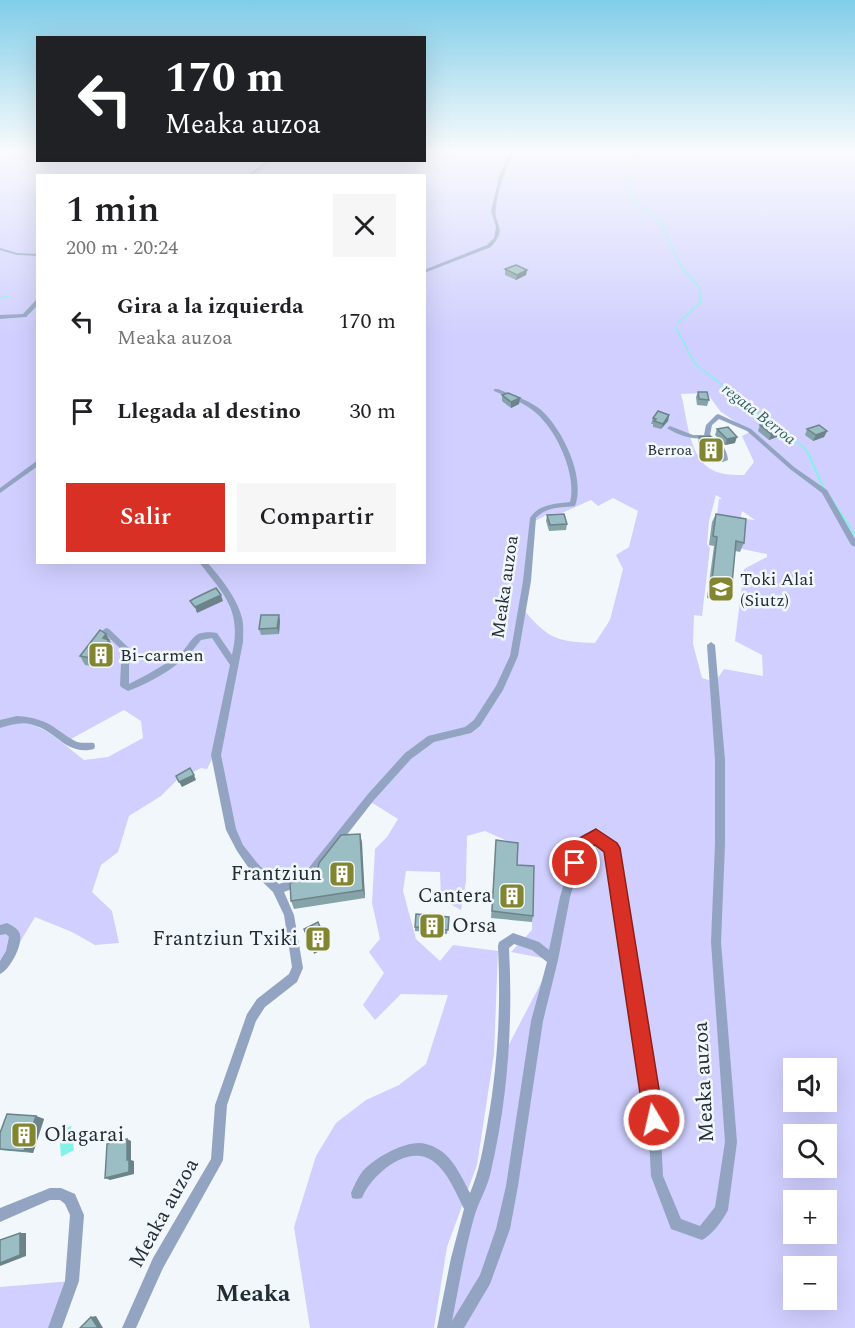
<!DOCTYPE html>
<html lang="es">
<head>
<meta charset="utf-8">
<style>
  :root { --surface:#fff; --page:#f6f6f6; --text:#202124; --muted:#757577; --accent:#d93025 }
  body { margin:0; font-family:Spectral,serif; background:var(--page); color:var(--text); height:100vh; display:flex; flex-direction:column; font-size:22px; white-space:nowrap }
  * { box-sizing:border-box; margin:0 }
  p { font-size:20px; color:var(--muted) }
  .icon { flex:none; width:33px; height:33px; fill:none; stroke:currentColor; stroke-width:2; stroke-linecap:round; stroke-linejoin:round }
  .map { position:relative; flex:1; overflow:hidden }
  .drawer { position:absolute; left:36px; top:174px; width:390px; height:390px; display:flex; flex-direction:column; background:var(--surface); border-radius:0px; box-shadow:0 6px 24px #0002 }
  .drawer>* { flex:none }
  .banner { position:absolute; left:36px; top:36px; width:390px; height:126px; border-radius:0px; box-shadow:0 6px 24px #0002; background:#202124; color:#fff; overflow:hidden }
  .tools { position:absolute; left:783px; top:1058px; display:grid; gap:12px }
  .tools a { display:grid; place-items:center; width:54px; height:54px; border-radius:0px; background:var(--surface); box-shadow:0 6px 24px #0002; font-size:30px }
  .pin { position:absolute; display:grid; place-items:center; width:51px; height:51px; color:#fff; margin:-26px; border:3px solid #fff; border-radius:50%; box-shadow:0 2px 6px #0007 }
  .me { position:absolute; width:66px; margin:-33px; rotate:351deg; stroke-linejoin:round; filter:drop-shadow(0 0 4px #0008) }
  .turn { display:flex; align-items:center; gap:21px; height:126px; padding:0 30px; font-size:27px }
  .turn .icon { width:78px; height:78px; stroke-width:2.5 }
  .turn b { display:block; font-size:42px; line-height:51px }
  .round { display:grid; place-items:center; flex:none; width:63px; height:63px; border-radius:0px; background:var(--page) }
  .head { display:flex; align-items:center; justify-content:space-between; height:102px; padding:0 30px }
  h1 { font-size:36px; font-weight:600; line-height:45px }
  .button { display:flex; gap:12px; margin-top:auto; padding:12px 30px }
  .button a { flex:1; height:69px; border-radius:0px; background:var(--accent); color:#fff; font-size:24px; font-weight:600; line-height:69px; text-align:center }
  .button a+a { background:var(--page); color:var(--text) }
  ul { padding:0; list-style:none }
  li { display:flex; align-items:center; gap:18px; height:90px; padding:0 30px }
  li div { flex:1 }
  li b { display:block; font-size:22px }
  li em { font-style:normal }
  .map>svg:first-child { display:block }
</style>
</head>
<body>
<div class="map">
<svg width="855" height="1328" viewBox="0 0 855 1328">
  <rect width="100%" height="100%" fill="#f2f7fb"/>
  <g fill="#d0cfff" fill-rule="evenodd">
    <path d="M0,150H37L38,160H424L425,150H855V1328H444L505,1052L553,960L511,952L532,930L533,874L516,870L518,846L485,831L467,836L466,882L461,910L441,899L440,872L406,871L403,891L416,939L440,961L453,945L498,951L494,1054L477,1165L447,1247L434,1328H310L294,1227L316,1156L336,1123L366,1100L399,1085L426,1064L448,995L401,994L375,1020L363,1005L384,973L369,952L380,939L372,903L375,849L387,837L398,819L366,799L322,854L305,871L296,870L285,879L276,880C263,870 250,861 242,847C227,820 222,785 214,755L207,769L201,768L177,780L161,796L129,816L118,852L101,865L92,892L112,911L119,943L95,945L72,932L35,917L8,962L0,970V726C33,712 59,741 84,760L108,757L143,738L141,721L124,710L69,740C42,718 35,714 0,721ZM38,176H424V562H38ZM707,393L720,411L750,432L742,436L754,462L744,475C736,475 728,475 720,473C688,465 688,419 681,394ZM716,495L722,499H719L716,523L739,528L742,511L755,520L745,519L742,549L767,554V557L744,569L735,641L762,655L763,676L724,669L715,682L702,678L693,644L694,615L702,616L710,548L707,544L709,521ZM613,498L638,511L629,547L616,555L623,569L610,620L595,643C558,642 548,639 524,610L535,521L548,514L562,513L591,500L598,506ZM794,1068H826V1101H794ZM794,1134H826V1167H794ZM794,1200H826V1233H794ZM794,1266H826V1299H794Z"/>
    <polygon points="72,1281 56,1328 0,1328 0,1287"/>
  </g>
  <polygon fill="#84f3e7" points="71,1126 74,1150 61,1157 59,1131"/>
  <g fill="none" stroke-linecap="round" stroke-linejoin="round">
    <g stroke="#84f3e7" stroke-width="1.5">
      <polyline points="666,150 638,152 625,181 635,203 659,219 681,266 699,287 701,302 677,324"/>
      <polyline points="0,298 9,296"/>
      <polyline points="676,328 695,364 803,447"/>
    </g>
    <g stroke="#84f3e7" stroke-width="2">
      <polyline points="801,445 807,451 824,489"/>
      <polyline points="831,498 855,535"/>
    </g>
    <g fill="#92a4c1" fill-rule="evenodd">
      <path d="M511,150H515C506,169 498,188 496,208C493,226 509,226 491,247L424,273V270L487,245L494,238L496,227L491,211L500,173Z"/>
      <polygon points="268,160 273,160 251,176 246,176"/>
      <polygon points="0,248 17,253 38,254 38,256 17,255 0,250"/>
      <polygon points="36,300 38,300 38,305 26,317 22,317 22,315"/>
      <path d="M494,389H498C512,395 528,400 540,409C562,428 586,477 575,506C561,508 547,506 536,518L531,581L518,656L503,690L480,726L471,733L434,742L411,759L374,800L310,882L284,892L294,915L303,968L297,982L265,1007L256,1021L227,1105L223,1160L221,1164L163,1268L136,1328H122L153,1258L211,1159L215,1105L247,1014L257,999L289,974L292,967L284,915L273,892L250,870L237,851L226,830L211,755L230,665L212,638L201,640C183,664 157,680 128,691L121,687L120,685L121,664L125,653L102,631L106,628L109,629L133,652L129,664V684C149,674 163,666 182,652C187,647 192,637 198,634C203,632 212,632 217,633L232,655C242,610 225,596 199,562H207C221,578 237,598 242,618C244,626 243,634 243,642L221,755L236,829L243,845L258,864L279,884L303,875L368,794L405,753L428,736L465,727L474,720L496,686L510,656L523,581L530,518C539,504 554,504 570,502C577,475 557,431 536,413C524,402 508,397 494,391Z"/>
      <path d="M718,414L751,429L794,467L827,490L855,539V547L851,545L822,493L790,469L747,431L719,419L712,425L710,435C720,441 727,448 728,460C723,463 711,463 706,460L707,459L722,458C720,448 714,443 706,438C692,440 678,435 667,428L670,426L693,435H704L706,425L716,415Z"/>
      <polygon points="38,460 38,466 0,493 0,488"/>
      <path d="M711,642L715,645L725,760V844L721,942L737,1142L728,1210C723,1220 712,1235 702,1240L671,1229L651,1176L648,1120L607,850L596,842L584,849L570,897L558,960L543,1021L518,1186L510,1229L490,1284L464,1328H437L451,1258L464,1209C456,1193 448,1172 433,1161C408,1143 371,1175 362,1198L357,1199L352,1198L351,1193C354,1186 357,1179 362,1172C373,1159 401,1143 419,1143C428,1143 438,1148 445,1154C456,1164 463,1180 470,1193C479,1172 483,1149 487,1126C498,1066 501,1007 498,946L499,942L513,933L539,942L549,950L560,897L575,846L577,843L596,832L615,845L617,848L660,1120L663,1176L681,1219L700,1226L715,1207L725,1142L711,942L715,844V760L707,645ZM514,944L532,950L547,962L531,1021L506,1186L496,1229L480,1275L452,1321C459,1285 465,1249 475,1214C480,1199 488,1186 491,1171C508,1097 513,1023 509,948Z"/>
      <path d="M17,716C33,717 45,720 58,730C64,734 69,738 75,741C81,744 88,742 94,743L95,746L94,749C66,756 57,731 33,725C22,721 11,725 0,728V720Z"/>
      <path d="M7,923C11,925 17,928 19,932C25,942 10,970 0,974V961L6,951L9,937L6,934L0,935V925Z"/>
      <polygon points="50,1188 61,1188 75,1194 84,1215 79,1281 62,1328 48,1328 65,1281 70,1215 65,1204 60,1200 50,1200 0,1222 0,1208"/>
    </g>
    <polygon fill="#92a4c1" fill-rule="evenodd" points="24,314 27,316 26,317 0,319 0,315"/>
  </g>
  <g fill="#85a3a9">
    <polygon points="505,269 527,270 526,275 516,280 505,275"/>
    <polygon points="698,392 709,400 707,406 697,405 696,397"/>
    <polygon points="502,395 520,398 519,404 511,408 502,401"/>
    <polygon points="669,415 668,421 661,429 653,427 653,424 651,424 653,418"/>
    <polygon points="760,425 779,431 777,437 769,440 758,431"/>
    <polygon points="717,429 735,443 725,445 715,435"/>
    <polygon points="807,429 827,431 824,437 813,441 805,435"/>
    <polygon points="699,437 721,450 719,456 708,457 698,443"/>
    <polygon points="716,514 744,543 740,552 735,551 731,594 727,602 707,598 714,546 709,545 712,522"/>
    <polygon points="547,515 567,524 566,530 549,531 546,521"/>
    <polygon points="280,620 279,634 261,635 259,629"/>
    <polygon points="106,634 114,649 101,667 85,665 80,656"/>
    <polygon points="360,834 365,898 294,909 291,901"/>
    <polygon points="496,840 517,865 533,916 532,922 491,918"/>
    <polygon points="449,917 447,934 415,931 415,927"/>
    <polygon points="36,1116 44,1119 33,1153 0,1150 0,1133"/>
  </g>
  <g fill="#6c8489">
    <polygon points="527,270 526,275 516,280 517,275"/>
    <polygon points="520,398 519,404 511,408 511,402"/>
    <polygon points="669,415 668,421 661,429 663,424"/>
    <polygon points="779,431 777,437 769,440 771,434"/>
    <polygon points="827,431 824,437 813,441 816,435"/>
    <polygon points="737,437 735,443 725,445 727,439"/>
    <polygon points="221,595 223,601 197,613 195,607"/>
    <polygon points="279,615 280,620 279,634 277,628"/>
    <polygon points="106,634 114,649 101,667 96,659 103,638"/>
    <polygon points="194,775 196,780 182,787 179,782"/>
    <polygon points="360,834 362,842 365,898 363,890"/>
    <polygon points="330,941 331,945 314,954 313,950"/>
    <polygon points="36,1116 44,1119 33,1153 24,1151"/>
    <polygon points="127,1139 131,1141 131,1160 134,1161 134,1174 110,1180 105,1178 127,1160"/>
    <polygon points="20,1233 26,1233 26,1256 0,1266 0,1263"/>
    <polygon points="96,1316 103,1328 98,1328 91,1317"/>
  </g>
  <g fill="#9bbdc4" stroke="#6c8489" stroke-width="1.5">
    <polygon points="516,265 527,270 517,275 505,269"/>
    <polygon points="698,392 707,392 709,400 699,399"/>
    <polygon points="508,393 520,398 511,402 502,395"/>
    <polygon points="658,411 669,415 663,424 654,421 656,419 653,418"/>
    <polygon points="768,423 779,431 771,434 760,425"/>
    <polygon points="819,425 827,431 816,435 807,429"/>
    <polygon points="728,427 737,437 727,439 717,429"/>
    <polygon points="710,436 721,450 710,451 699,437"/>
    <polygon points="564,514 567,524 550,525 547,515"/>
    <polygon points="716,514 746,519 744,543 736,541 731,594 711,589 717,537 713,536"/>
    <polygon points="216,588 221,595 195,607 190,601 195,598"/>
    <polygon points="261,615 279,615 277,628 259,629"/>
    <polygon points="100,630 106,634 103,638 109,640 96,659 80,656"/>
    <polygon points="190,768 194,775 179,782 176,776"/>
    <polygon points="360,834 363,890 291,901 290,883 316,877 319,863 341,835"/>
    <polygon points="496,840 518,843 517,865 534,866 533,916 492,911"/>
    <polygon points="416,914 449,917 448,930 415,927"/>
    <polygon points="318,922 321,929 324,927 330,941 313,950 304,929"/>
    <polygon points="7,1114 36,1116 24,1151 0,1149 0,1133"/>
    <polygon points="127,1139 127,1160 129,1159 129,1172 105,1178 107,1144"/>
    <polygon points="20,1233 20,1255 0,1263 0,1240"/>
    <polygon points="91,1317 98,1328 80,1328"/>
  </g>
  <linearGradient id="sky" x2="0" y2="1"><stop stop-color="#80cde8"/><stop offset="0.45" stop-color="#f9fbfd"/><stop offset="1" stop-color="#f9fbfd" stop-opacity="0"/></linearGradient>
  <rect width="855" height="336" fill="url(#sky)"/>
  <polygon fill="#d93025" stroke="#8d1f18" stroke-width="1.5" points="596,829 617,843 620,848 664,1120 661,1127 654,1130 647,1127 644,1120 604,852 595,845 587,851 581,869 575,871 569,869 567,863 574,841"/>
  <defs>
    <symbol id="building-square" viewBox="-11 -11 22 22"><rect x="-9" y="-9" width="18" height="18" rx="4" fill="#828630" stroke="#f2f7fb"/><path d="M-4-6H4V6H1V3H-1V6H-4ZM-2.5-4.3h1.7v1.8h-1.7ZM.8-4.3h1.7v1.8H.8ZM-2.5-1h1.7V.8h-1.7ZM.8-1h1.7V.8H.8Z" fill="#fff"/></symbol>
    <symbol id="school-square" viewBox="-11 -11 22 22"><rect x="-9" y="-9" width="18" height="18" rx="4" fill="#828630" stroke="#f2f7fb"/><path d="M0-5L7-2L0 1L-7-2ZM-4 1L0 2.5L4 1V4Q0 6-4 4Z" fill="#fff"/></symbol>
  </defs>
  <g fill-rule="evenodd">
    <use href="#building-square" x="696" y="435" width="30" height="30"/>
    <use href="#school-square" x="706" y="574" width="30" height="30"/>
    <use href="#building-square" x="86" y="640" width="30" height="30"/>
    <use href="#building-square" x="327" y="859" width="30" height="30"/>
    <use href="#building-square" x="497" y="881" width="30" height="30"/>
    <use href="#building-square" x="417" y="911" width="30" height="30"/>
    <use href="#building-square" x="303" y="924" width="30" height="30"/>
    <use href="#building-square" x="9" y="1120" width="30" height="30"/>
  </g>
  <g text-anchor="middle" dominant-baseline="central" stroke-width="5" stroke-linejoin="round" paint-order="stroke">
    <g font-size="15" fill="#232d34" stroke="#f2f7fb" text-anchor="end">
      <text x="692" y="450">Berroa</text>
    </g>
    <g font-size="16" font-style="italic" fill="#30605b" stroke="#f2f7fb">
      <text transform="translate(759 414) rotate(38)">regata Berroa</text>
    </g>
    <g font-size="18" fill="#232d34" stroke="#f2f7fb" text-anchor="start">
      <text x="740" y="579">Toki Alai<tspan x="740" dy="21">(Siutz)</tspan></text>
      <text x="120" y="655">Bi-carmen</text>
    </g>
    <g font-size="18" fill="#232d34" stroke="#f2f7fb">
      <text transform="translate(505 587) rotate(-82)">Meaka auzoa</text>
    </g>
    <g font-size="21" fill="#232d34" stroke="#f2f7fb" text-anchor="end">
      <text x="322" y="874">Frantziun</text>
      <text x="492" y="896">Cantera</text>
      <text x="452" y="926" text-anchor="start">Orsa</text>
      <text x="298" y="939">Frantziun Txiki</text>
      <text x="44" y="1135" text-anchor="start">Olagarai</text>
    </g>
    <g font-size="21" fill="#232d34" stroke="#f2f7fb">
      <text transform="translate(704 1082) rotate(-93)">Meaka auzoa</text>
      <text transform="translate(164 1213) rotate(-61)">Meaka auzoa</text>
    </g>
    <g font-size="24" font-weight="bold" fill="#232d34" stroke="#f2f7fb">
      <text x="253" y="1294">Meaka</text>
    </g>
  </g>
</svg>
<div class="tools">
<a><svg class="icon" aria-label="sound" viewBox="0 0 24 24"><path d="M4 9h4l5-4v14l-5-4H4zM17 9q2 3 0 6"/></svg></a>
<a><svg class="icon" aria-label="search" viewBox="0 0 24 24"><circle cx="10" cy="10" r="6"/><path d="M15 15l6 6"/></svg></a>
<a>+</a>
<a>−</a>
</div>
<div class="pin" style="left:575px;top:863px;background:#d93025"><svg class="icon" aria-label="arrive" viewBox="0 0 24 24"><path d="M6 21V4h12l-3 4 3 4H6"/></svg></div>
<svg class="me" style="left:654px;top:1120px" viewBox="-20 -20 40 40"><circle r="17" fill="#d93025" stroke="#fff" stroke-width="3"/><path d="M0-11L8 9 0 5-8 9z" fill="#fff"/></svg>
<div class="banner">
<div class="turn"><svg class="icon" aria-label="left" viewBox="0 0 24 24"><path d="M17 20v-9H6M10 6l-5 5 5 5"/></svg><div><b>170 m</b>Meaka auzoa</div></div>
</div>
<section class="drawer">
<div class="head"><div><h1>1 min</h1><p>200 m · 20:24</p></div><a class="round"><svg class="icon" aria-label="close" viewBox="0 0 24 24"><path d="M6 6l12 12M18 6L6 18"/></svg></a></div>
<ul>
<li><svg class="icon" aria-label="left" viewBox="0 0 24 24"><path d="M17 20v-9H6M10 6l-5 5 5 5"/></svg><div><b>Gira a la izquierda</b><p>Meaka auzoa</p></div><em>170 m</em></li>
<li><svg class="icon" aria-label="arrive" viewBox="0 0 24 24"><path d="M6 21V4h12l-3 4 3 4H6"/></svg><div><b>Llegada al destino</b></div><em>30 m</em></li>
</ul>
<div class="button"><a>Salir</a><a>Compartir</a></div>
</section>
</div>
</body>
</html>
